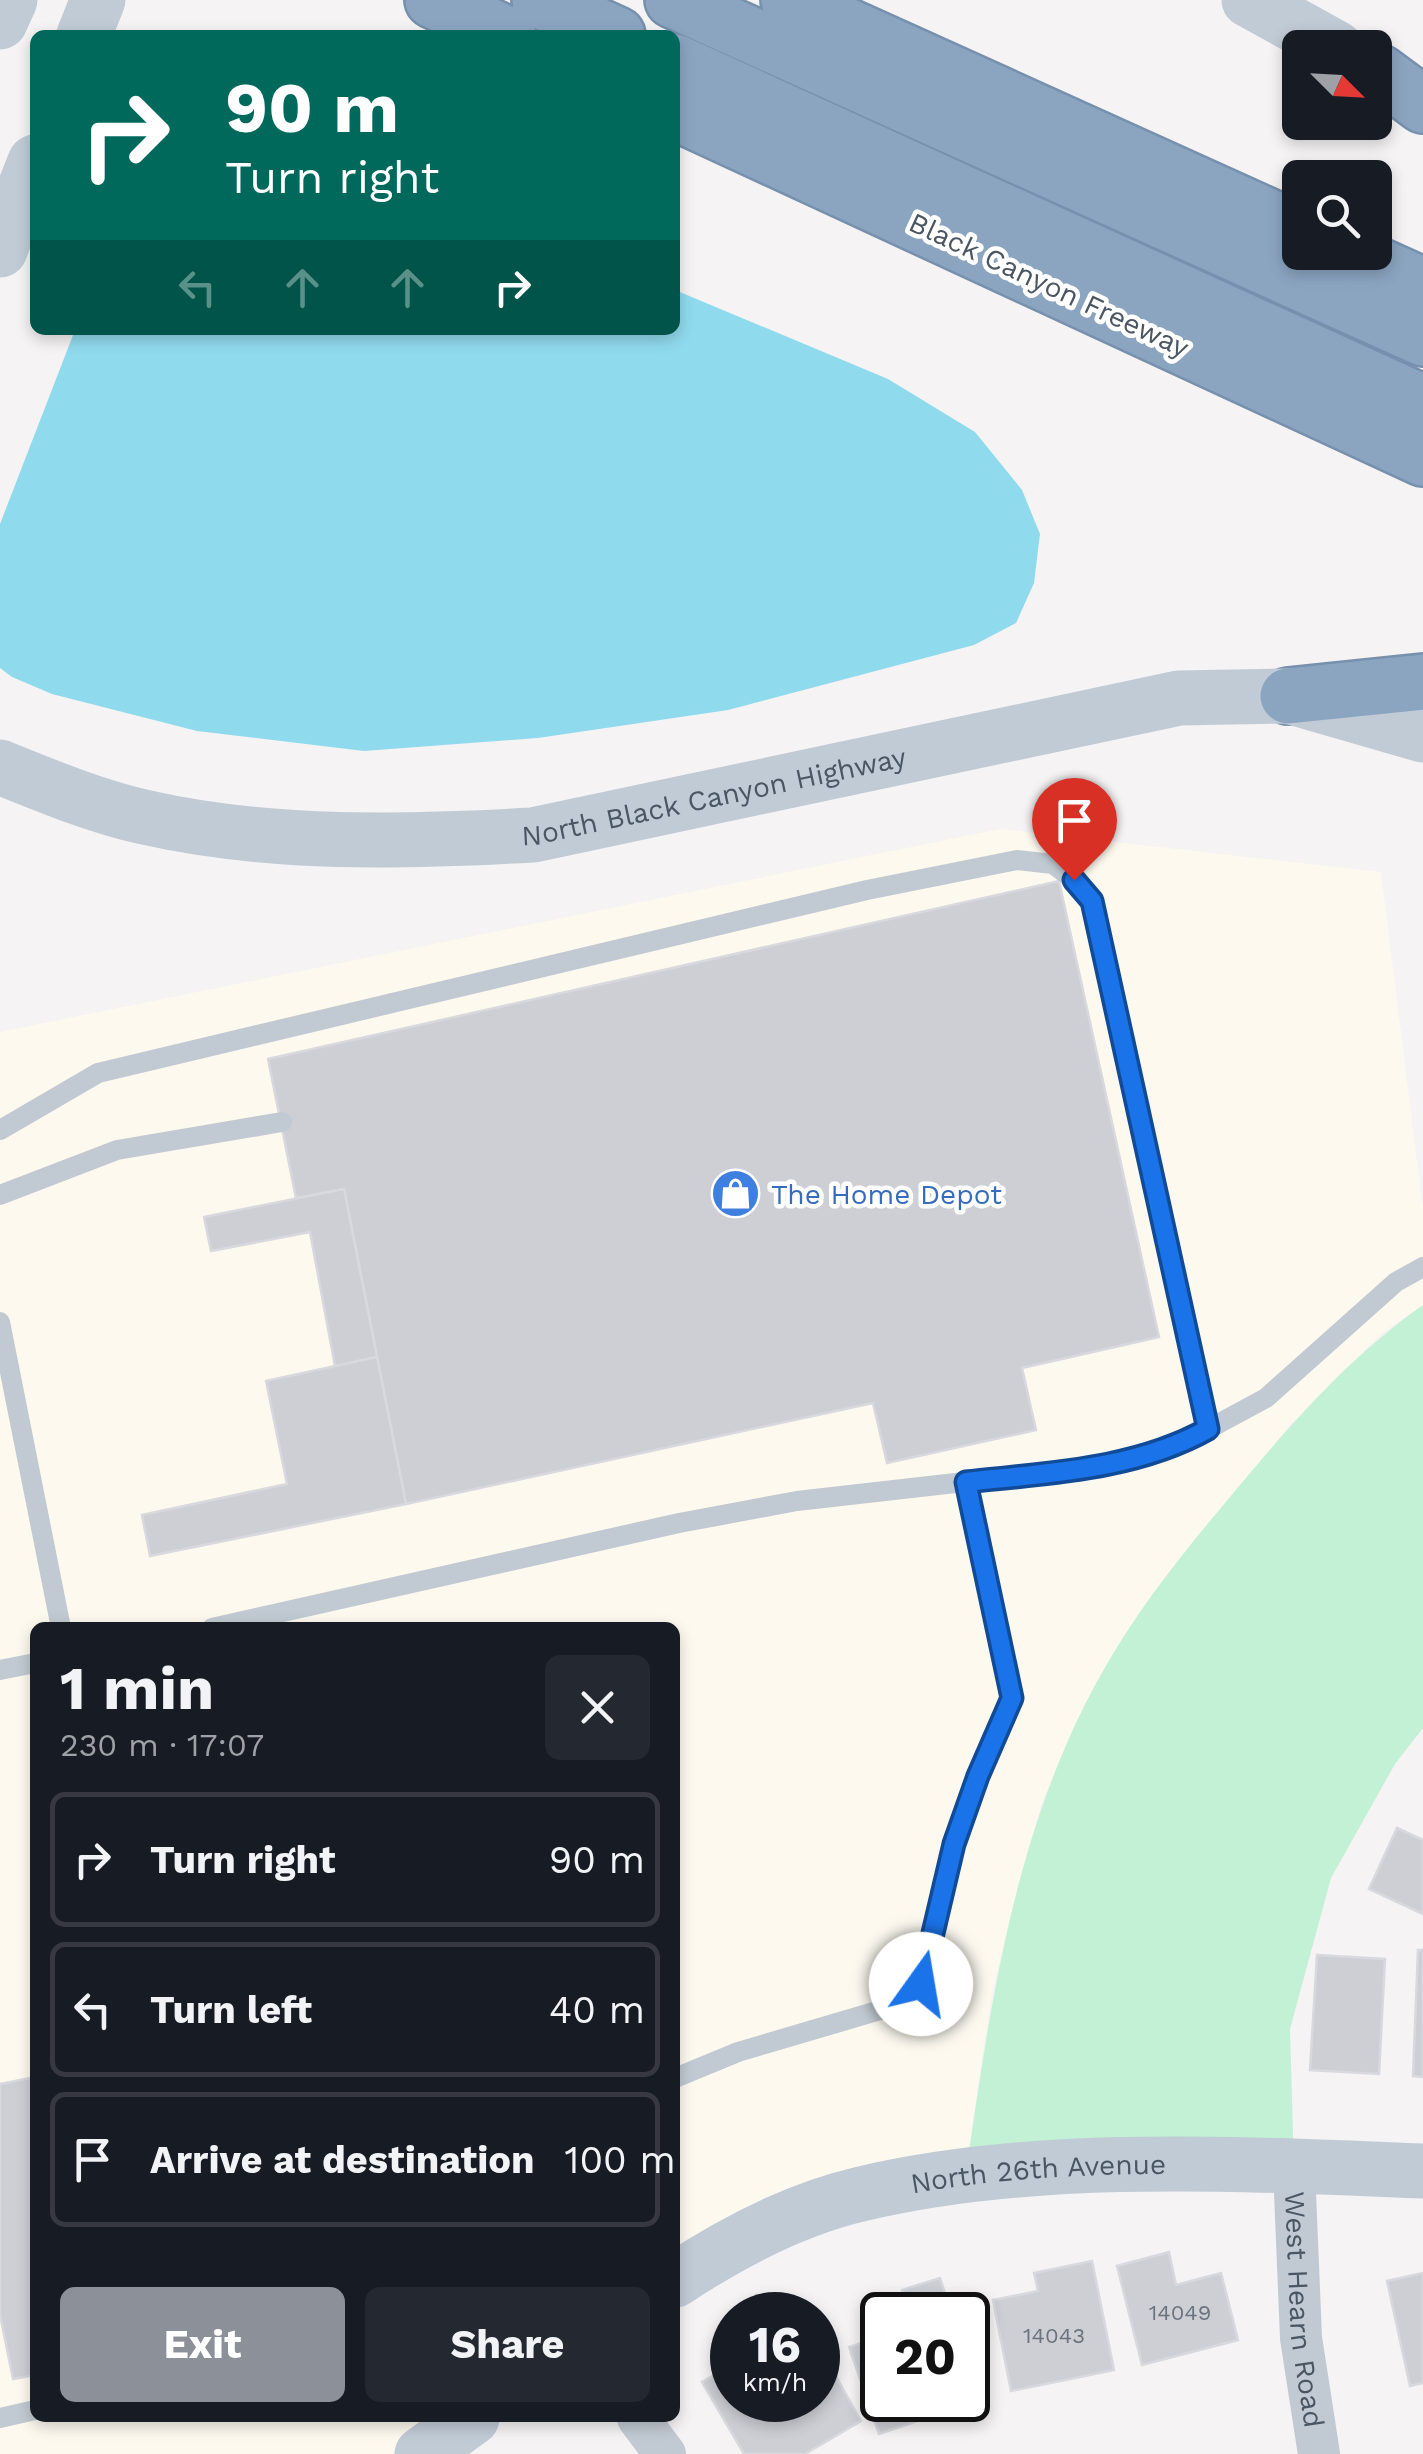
<!DOCTYPE html>
<html lang="en">
<head>
<meta charset="utf-8">
<style>
  :root { --surface:#171b24; --page:#242831; --text:#f1f3f6; --muted:#9ea1a6; --line:#363941; --accent:#8c9099 }
  body { margin:0; font-family:"Work Sans",sans-serif; background:var(--page); color:var(--text); height:100vh; display:flex; flex-direction:column; font-size:38px; white-space:nowrap }
  * { box-sizing:border-box; margin:0 }
  p { font-size:32px; color:var(--muted) }
  .icon { flex:none; width:55px; height:55px; fill:none; stroke:currentColor; stroke-width:2; stroke-linecap:round; stroke-linejoin:round }
  .map { position:relative; flex:1; overflow:hidden }
  .side { position:absolute; left:30px; top:1622px; width:650px; height:800px; display:flex; flex-direction:column; background:var(--surface); border-radius:15px; box-shadow:0 5px 15px #0003 }
  .side>* { flex:none }
  .top-card { position:absolute; left:30px; top:30px; width:650px; height:305px; border-radius:15px; box-shadow:0 5px 15px #0003; background:#00695c; color:#fff; overflow:hidden }
  .needle { width:65px; rotate:114deg }
  .buttons { position:absolute; left:1282px; top:30px; display:grid; gap:20px }
  .buttons a { display:grid; place-items:center; width:110px; height:110px; border-radius:15px; background:var(--surface); box-shadow:0 5px 15px #0003; font-size:50px }
  .speed { position:absolute; left:710px; top:2292px; display:flex; gap:20px; font-size:50px; font-weight:700; text-align:center }
  .speed>* { display:grid; place-content:center; width:130px; height:130px; border-radius:50%; background:var(--surface); box-shadow:0 5px 15px #0003; line-height:1 }
  .speed small { font-size:25px; font-weight:400 }
  .speed .limit { border:5px solid #111; border-radius:15px; background:#fff; color:#111 }
  .pin { position:absolute; display:grid; place-items:center; width:85px; height:85px; color:#fff; margin:-102px -42px; border-radius:50% 50% 50% 0; rotate:-45deg; box-shadow:0 0 10px #0007 }
  .pin .icon { rotate:45deg }
  .me { position:absolute; width:110px; margin:-55px; rotate:13deg; stroke-linejoin:round; filter:drop-shadow(0 0 8px #0008) }
  .turn { display:flex; align-items:center; gap:35px; height:210px; padding:0 30px; font-size:45px }
  .turn .icon { width:130px; height:130px; stroke-width:2.5 }
  .turn b { display:block; font-size:70px; line-height:85px }
  .lanes { display:flex; align-items:center; height:95px; padding:0 30px; background:#0003; justify-content:center; gap:50px; direction:ltr }
  .lanes .off { opacity:.35 }
  .round { display:grid; place-items:center; flex:none; width:105px; height:105px; border-radius:15px; background:var(--page) }
  .summary { display:flex; align-items:center; justify-content:space-between; height:170px; padding:0 30px }
  h1 { font-size:60px; font-weight:700; line-height:75px }
  .action { display:flex; gap:20px; margin-top:auto; padding:20px 30px }
  .action a { flex:1; height:115px; border-radius:15px; background:var(--accent); color:#fff; font-size:40px; font-weight:700; line-height:115px; text-align:center }
  .action a+a { background:var(--page); color:var(--text) }
  ul { padding:0; list-style:none }
  li { display:flex; align-items:center; gap:30px; height:135px; margin:0 20px 15px; padding:0 10px; border:5px solid var(--line); border-radius:15px }
  li div { flex:1 }
  li b { display:block; font-size:38px }
  li em { font-style:normal }
  .map>svg:first-child { display:block }
</style>
</head>
<body>
<div class="map">
<svg width="1423" height="2454" viewBox="0 0 1423 2454">
  <rect width="100%" height="100%" fill="#f5f3f3"/>
  <polygon fill="#fdf9ef" points="1000,829 1381,872 1423,1210 1423,1305 1382,1333 1290,1425 1120,1641 1084,1706 1042,1802 1015,1899 992,1993 965,2174 675,2280 675,1628 35,1628 35,2418 472,2418 422,2454 0,2454 0,1032"/>
  <path fill="#c3f1d5" d="M1423,1305V1728L1395,1764L1331,1878L1290,2029L1294,2168L966,2174C992,1990 1019,1801 1121,1641C1156,1585 1198,1535 1240,1485C1296,1418 1352,1355 1423,1305Z"/>
  <polygon fill="#90daee" points="675,290 888,379 975,432 1022,490 1040,534 1034,583 1016,623 974,645 728,710 538,738 364,751 197,731 52,694 12,677 0,668 0,524 75,330 675,330"/>
  <g fill="#cdcfd5" stroke="#d7d9de" stroke-width="2.5">
    <polygon points="1059,881 1159,1337 1022,1368 1036,1430 887,1463 873,1403 406,1504 344,1189 296,1198 268,1059"/>
    <polygon points="344,1189 377,1357 335,1366 310,1232 211,1251 204,1217"/>
    <polygon points="377,1357 406,1504 150,1556 142,1515 287,1484 266,1381"/>
    <polygon points="1397,1828 1423,1840 1423,1914 1369,1889"/>
    <polygon points="1418,1950 1423,1950 1423,2077 1413,2076"/>
    <polygon points="1317,1955 1385,1959 1379,2074 1310,2070"/>
    <polygon points="35,2077 35,2375 13,2379 0,2315 0,2084"/>
    <polygon points="1169,2252 1176,2285 1221,2273 1238,2340 1142,2365 1117,2266"/>
    <polygon points="1092,2261 1114,2370 1011,2391 993,2300 1038,2291 1034,2273"/>
    <polygon points="1423,2273 1423,2383 1410,2386 1387,2281"/>
    <polygon points="940,2278 952,2315 911,2315 902,2290"/>
    <polygon points="882,2336 882,2400 968,2400 968,2362 980,2400 879,2434 849,2347"/>
    <polygon points="818,2344 861,2421 805,2454 744,2454 702,2382 732,2365 732,2400 818,2400"/>
  </g>
  <g fill="none" stroke-linecap="round" stroke-linejoin="round">
    <defs>
      <g id="highway">
        <polyline points="433,0 508,35"/>
        <polyline points="540,0 617,35"/>
        <polyline points="673,0 1423,338"/>
        <polyline points="789,0 1300,231"/>
        <polyline points="675,62 1423,403"/>
        <polyline points="1380,73 1423,105"/>
        <polyline points="675,112 1423,458"/>
        <polyline points="1348,252 1423,286"/>
        <polyline points="1288,696 1423,682"/>
      </g>
    </defs>
    <use href="#highway" stroke="#7690ad" stroke-width="60"/>
    <g stroke="#c1cad2" stroke-width="20">
      <polyline points="0,1130 98,1073 867,890 1017,860 1053,864 1074,880 1092,901 1207,1429"/>
      <polyline points="0,1195 117,1150 282,1122"/>
      <polyline points="0,1322 61,1628"/>
      <polyline points="212,1628 679,1523 797,1501 1096,1467 1179,1445 1266,1398 1396,1282 1423,1267"/>
      <polyline points="0,1670 35,1663"/>
      <polyline points="675,2078 738,2052 904,2003 921,1984 954,1844 978,1775 1012,1697 966,1482"/>
      <polyline points="0,2418 35,2410"/>
    </g>
    <g stroke="#c1cad2" stroke-width="42">
      <path id="s1" d="M1294,2168L1301,2338L1319,2454"/>
      <polyline points="638,2418 665,2454"/>
    </g>
    <g stroke="#c1cbd6" stroke-width="55">
      <polyline points="1249,0 1336,48"/>
      <polyline points="0,22 10,0"/>
      <polyline points="84,35 98,0"/>
      <polyline points="0,250 35,162"/>
      <path id="s2" d="M0,767C47,786 95,806 144,817C272,846 403,842 533,835L1179,698L1288,696L1423,735"/>
      <path id="s3" d="M675,2280C731,2243 796,2209 861,2194C1037,2152 1242,2164 1423,2171"/>
      <polyline points="422,2454 472,2418"/>
    </g>
    <use href="#highway" stroke="#8ba5c1" stroke-width="55"/>
  </g>
  <g fill="none" stroke-linecap="round" stroke-linejoin="round">
    <defs>
      <path id="route" d="M921,1984L954,1844L978,1776L1012,1698L966,1482C1047,1473 1135,1470 1208,1429L1092,901L1074,880"/>
    </defs>
    <use href="#route" stroke="#114b97" stroke-width="25"/>
    <use href="#route" stroke="#1a73e8" stroke-width="18"/>
  </g>
  <defs>
    <symbol id="shop-disc" viewBox="-11 -11 22 22"><circle r="9.5" fill="#3f7fe0" stroke="#fff"/><path d="M-5-2.5h2.3a2.7 3.5 0 0 1 5.4 0H5L5.5 6h-11ZM-1.5-2.5h3a1.5 2.3 0 0 0-3 0Z" fill="#fff"/></symbol>
  </defs>
  <g fill-rule="evenodd">
    <use href="#shop-disc" x="708" y="1166" width="55" height="55"/>
  </g>
  <g text-anchor="middle" dominant-baseline="central" stroke-width="9" stroke-linejoin="round" paint-order="stroke">
    <g font-size="22" fill="#6b747e">
      <text x="1180" y="2312">14049</text>
      <text x="1054" y="2335">14043</text>
    </g>
    <g font-size="28" fill="#4a5661" stroke="#fff">
      <text transform="translate(1049 285) rotate(25)">Black Canyon Freeway</text>
      <text stroke="none"><textPath href="#s2" startOffset="728">North Black Canyon Highway</textPath></text>
      <text stroke="none"><textPath href="#s3" startOffset="385">North 26th Avenue</textPath></text>
      <text stroke="none"><textPath href="#s1" startOffset="142">West Hearn Road</textPath></text>
    </g>
    <g font-size="28" fill="#366cbe" stroke="#fff" text-anchor="start">
      <text x="771" y="1194">The Home Depot</text>
    </g>
  </g>
</svg>
<div class="buttons">
<a><svg class="needle" viewBox="-14 -14 28 28"><path d="M0-13l5 13h-10z" fill="#e53935"/><path d="M0 13l5-13h-10z" fill="#9ea1a6"/></svg></a>
<a><svg class="icon" aria-label="search" viewBox="0 0 24 24"><circle cx="10" cy="10" r="6"/><path d="M15 15l6 6"/></svg></a>
</div>
<div class="speed"><div>16<small>km/h</small></div><div class="limit">20</div></div>
<div class="pin" style="left:1074px;top:880px;background:#d93025"><svg class="icon" aria-label="arrive" viewBox="0 0 24 24"><path d="M6 21V4h12l-3 4 3 4H6"/></svg></div>
<svg class="me" style="left:921px;top:1984px" viewBox="-20 -20 40 40"><circle r="19" fill="#fff"/><path d="M0-13L10 11 0 6-10 11z" fill="#1a73e8"/></svg>
<div class="top-card">
<div class="turn"><svg class="icon" aria-label="right" viewBox="0 0 24 24"><path d="M7 20v-9h11M14 6l5 5-5 5"/></svg><div><b>90 m</b>Turn right</div></div>
<div class="lanes"><svg class="icon off" aria-label="left" viewBox="0 0 24 24"><path d="M17 20v-9H6M10 6l-5 5 5 5"/></svg><svg class="icon off" aria-label="ahead" viewBox="0 0 24 24"><path d="M12 20V5M6 11l6-6 6 6"/></svg><svg class="icon off" aria-label="ahead" viewBox="0 0 24 24"><path d="M12 20V5M6 11l6-6 6 6"/></svg><svg class="icon" aria-label="right" viewBox="0 0 24 24"><path d="M7 20v-9h11M14 6l5 5-5 5"/></svg></div>
</div>
<section class="side">
<div class="summary"><div><h1>1 min</h1><p>230 m · 17:07</p></div><a class="round"><svg class="icon" aria-label="close" viewBox="0 0 24 24"><path d="M6 6l12 12M18 6L6 18"/></svg></a></div>
<ul>
<li><svg class="icon" aria-label="right" viewBox="0 0 24 24"><path d="M7 20v-9h11M14 6l5 5-5 5"/></svg><div><b>Turn right</b></div><em>90 m</em></li>
<li><svg class="icon" aria-label="left" viewBox="0 0 24 24"><path d="M17 20v-9H6M10 6l-5 5 5 5"/></svg><div><b>Turn left</b></div><em>40 m</em></li>
<li><svg class="icon" aria-label="arrive" viewBox="0 0 24 24"><path d="M6 21V4h12l-3 4 3 4H6"/></svg><div><b>Arrive at destination</b></div><em>100 m</em></li>
</ul>
<div class="action"><a>Exit</a><a>Share</a></div>
</section>
</div>
</body>
</html>
